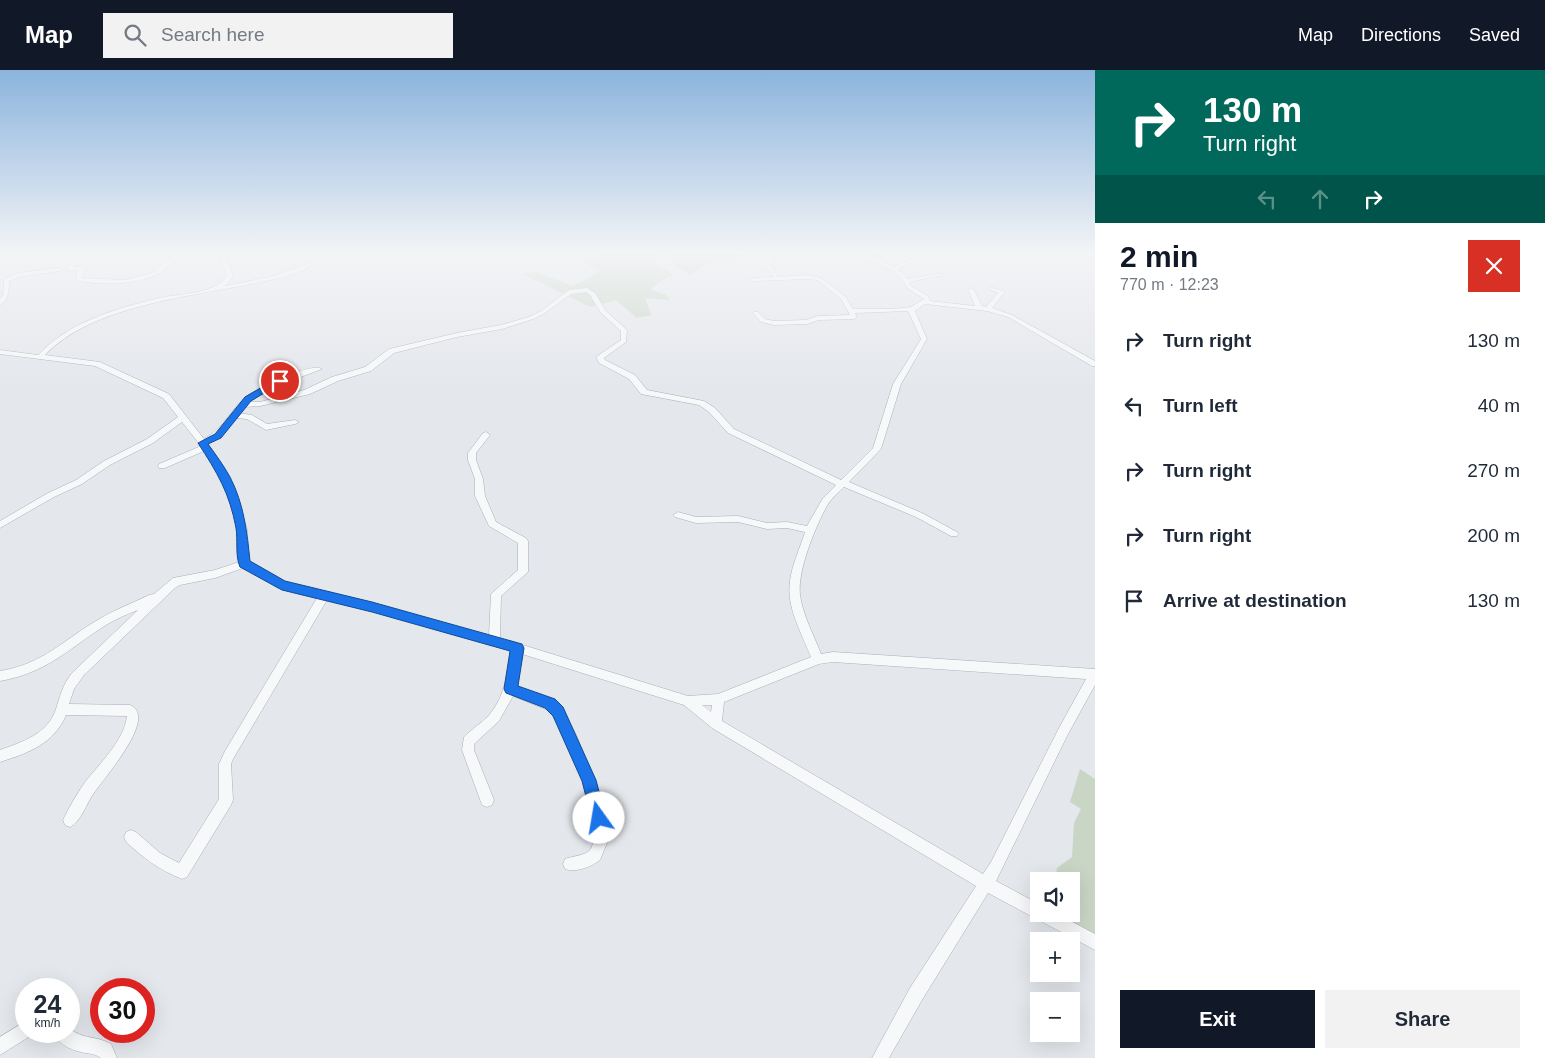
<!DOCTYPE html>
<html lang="en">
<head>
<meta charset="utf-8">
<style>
  :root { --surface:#fff; --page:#f2f2f3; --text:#1f2937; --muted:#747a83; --accent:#111827 }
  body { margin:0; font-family:Helvetica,sans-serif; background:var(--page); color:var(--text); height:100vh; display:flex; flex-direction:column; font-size:19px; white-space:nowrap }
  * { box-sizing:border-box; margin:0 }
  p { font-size:16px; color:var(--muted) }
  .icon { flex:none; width:28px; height:28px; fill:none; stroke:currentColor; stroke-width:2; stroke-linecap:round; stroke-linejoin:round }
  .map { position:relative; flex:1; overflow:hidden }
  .panel { display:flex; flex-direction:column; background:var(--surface); width:450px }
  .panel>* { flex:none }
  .hud { background:#00695c; color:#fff; overflow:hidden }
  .controls { position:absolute; left:1030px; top:802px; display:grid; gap:10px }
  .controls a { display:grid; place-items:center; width:50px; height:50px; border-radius:0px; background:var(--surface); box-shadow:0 5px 20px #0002; font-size:25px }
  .speed { position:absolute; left:15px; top:908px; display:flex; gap:10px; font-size:25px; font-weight:700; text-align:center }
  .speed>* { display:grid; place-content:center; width:65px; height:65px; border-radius:50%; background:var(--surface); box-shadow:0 5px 20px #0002; line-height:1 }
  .speed small { font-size:12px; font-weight:400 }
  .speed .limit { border:8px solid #d22; background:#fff; color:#111 }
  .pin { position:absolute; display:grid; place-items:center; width:42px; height:42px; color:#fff; margin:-21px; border:2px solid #fff; border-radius:50%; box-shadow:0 1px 5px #0007 }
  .me { position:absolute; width:55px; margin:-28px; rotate:347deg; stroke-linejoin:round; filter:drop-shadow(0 0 4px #0008) }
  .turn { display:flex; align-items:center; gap:18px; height:105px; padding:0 25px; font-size:22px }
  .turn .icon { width:65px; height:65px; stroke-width:2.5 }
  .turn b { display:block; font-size:35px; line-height:42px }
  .lanes { display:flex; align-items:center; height:48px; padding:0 25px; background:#0003; justify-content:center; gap:25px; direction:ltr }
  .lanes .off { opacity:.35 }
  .round { display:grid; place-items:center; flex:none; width:52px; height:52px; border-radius:0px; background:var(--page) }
  .summary { display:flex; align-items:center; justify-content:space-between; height:85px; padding:0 25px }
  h1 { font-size:30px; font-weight:700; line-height:38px; color:var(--accent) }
  .cta { display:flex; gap:10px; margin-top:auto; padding:10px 25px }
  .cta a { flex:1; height:58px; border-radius:0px; background:var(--accent); color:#fff; font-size:20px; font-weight:700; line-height:58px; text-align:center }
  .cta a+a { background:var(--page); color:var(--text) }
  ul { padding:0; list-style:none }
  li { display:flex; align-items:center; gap:15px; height:65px; padding:0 25px }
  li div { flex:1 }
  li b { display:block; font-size:19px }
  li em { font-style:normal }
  header { display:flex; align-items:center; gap:30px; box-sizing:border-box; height:70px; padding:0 25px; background:var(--accent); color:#fff }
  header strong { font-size:24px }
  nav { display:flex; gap:28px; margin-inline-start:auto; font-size:18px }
  .search { width:350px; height:45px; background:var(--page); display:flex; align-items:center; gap:12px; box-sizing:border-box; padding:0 18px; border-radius:0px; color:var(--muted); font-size:19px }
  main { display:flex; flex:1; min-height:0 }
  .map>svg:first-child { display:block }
</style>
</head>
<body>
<header>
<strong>Map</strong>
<div class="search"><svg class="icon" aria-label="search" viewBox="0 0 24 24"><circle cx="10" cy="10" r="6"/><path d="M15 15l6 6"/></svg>Search here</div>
<nav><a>Map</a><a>Directions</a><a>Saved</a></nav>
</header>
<main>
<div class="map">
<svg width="1095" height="988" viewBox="0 0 1095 988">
  <rect width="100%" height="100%" fill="#e4e7ec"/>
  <g fill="#c9d6c5">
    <polygon points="607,182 663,182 646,189 673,204 650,219 666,225 670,230 645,228 651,245 637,248 616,230 590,237 523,204 536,202 573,216 601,201 586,194"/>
    <polygon points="671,182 739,182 734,192 710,193 690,205 671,193"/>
    <polygon points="1080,699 1095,709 1095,869 1054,844 1071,844 1071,811 1055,811 1057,798 1072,787 1074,753 1081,739 1070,732"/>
  </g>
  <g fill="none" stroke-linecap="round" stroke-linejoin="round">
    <defs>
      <g id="minor">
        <path d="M176,182H182C175,190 165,201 156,205C132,215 104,215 79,211L76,209L78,200L69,201L66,199L73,193L76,195L75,197L82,196L85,198L82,208L125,210L152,203Z"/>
        <path d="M218,182H224L233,206L225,216L274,206L309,193L312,195C295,206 270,210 251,214C188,227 91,236 45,285L100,292L169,324L204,369C222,359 230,342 244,328C255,319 311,292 322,299L269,319L249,332H260L304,320L332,307L365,297L389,279L457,263L501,255L529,247L541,241L569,220L587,218L595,223L606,241L627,260L626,272L604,288L605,290L635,305L647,320L704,331L715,338L734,359L841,410L873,378L893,314L921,269L908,241L855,243L857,247L854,249L819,250L807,254L774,255L761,252L753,243L754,242H758L765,249L774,251L806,250L818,246L850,245L841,229L817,210L808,209L752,211L751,210L754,208L774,207L765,195L767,187L777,182H784L772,189L771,195L778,207L808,205L821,208L846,227L853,239H892L911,237L924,229L907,218L901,207L895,202L870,190L859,182H866L875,187C892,183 910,178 925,187L922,189L906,183L879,189L893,197L912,189H916V191L898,199L908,209L943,203V205L909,212L911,216L928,226L930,231L975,236L968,220L971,218L974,220L982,236L986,237L998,223L989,219V217L1004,221V223L992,238L1012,245L1095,291V296H1092L1008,247L987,241L925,234L915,241L927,269L901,314L881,379L849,412L922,443L957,462L959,464L957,466H951L916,447L844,417C839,422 832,428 828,434C816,455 797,501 800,525C803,546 814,565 821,584L833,582L1095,599V615L1067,666L996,811L1039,834V844H1057L1095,864V880L988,823L922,930L889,988H872L910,918L976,816L712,658L684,635L522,584L516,616L558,633L575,662L595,711L607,756V773L600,790C591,797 575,803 565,799L563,794L565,789C572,786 585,786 590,780C608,756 564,663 550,641L513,626L499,651L474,674V680L494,730L492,735L487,737L482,735L462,680L464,667C472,659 483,652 490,644C505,626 507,603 511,581L372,541L327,530L233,689L231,694L233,730L231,735L187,807L182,809C158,799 145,789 126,772L124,767L126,762L131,760L136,762L160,783L179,793L219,729V694L225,681L317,528L278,518L243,498L215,508L180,515L175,518L84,605L74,619L69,634L130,635C159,647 103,709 94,723C87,732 81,752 70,757L65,755L63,750C69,737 77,724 85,712C100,693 124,671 127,646L66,645C54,674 28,683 0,692V680C22,672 48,664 56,639C60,626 63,614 72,603L138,540C127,544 116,549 106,555C68,579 47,603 0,611V601C44,594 64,569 101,548C116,539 133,533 149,525L154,524L173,508L215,500L239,492L237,459L225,416L204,381L165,398H159L158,396L159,394L201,376L182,352L153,373L110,395L82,414L54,427L0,458V451L48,423L76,410L104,391L147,369L178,347L163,328L95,296L0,284V280L38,285C68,253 114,239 155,229C177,223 212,226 227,206ZM586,222L590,225L601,243L621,261V270L596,287L599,293L629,309L641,324L699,335L709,342L728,363L836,415L823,428L807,456L787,452L767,453L738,446L696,447L678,442L673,445L675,447L696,453L738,452L767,459L787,458L805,462C800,478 792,495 790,511C786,537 802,564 811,587L718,624L688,626L500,568L501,526L528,502V471L526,468L496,452L485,426L483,409L476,390V383L490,365L486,362L483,363L468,383V390L475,409V426L489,456L518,473V500L491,524L489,565L372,533L285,512L249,492L247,459L233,416L208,374L220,366L236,348L247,349L266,360L295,354L299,352L295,350L267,354L252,345L239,343L244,337L260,336L310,324L338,311L371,301L394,283L457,267L502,259L533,249L545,243L571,224ZM833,592L1086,609L1059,658L991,792L983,804L722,651L724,632L819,594ZM702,635H712L711,642Z"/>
        <path d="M58,198L60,199V201L19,207L9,211C9,221 9,229 0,235V229L3,225L4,209L18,203Z"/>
        <polygon points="26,951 26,961 33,961 32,965 0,985 0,967"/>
        <path d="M69,958C83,970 95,965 111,974L117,988H101C95,983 88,984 81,982C70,980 56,972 52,961H69Z"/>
      </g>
    </defs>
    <use href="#minor" stroke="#a9aeb7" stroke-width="1"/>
    <use href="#minor" fill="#f7f8fa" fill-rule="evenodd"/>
  </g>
  <linearGradient id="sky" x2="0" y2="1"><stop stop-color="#8bb4dd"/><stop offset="0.57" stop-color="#f3f4f6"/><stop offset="1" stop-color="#f3f4f6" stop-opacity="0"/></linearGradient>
  <rect width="1095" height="320" fill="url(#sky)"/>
  <path fill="#1a73e8" stroke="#114b97" d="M276,309L284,311L251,331L221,368L208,374C216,385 224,396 230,407C244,434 247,462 250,491L285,511L372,532L522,574L524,578L518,616L555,629L563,637L596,710L606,748L604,754L599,756L593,754L582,711L553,646L545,638L506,623L504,619L510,581L372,542L282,520L240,497C235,486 238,470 236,458C230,424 217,402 198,373L215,364L245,327Z"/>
</svg>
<div class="controls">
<a><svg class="icon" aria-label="sound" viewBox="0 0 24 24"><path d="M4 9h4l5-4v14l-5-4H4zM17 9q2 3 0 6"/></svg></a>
<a>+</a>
<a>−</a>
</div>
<div class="speed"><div>24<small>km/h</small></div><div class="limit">30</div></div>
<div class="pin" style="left:280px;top:311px;background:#d93025"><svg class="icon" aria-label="arrive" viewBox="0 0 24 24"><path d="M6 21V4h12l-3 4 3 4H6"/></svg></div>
<svg class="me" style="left:599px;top:748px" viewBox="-20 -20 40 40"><circle r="19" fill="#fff"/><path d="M0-13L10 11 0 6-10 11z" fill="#1a73e8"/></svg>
</div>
<section class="panel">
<div class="hud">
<div class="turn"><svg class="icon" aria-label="right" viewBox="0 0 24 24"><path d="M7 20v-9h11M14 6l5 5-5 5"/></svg><div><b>130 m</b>Turn right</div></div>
<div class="lanes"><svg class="icon off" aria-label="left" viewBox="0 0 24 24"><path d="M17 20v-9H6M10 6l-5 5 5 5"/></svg><svg class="icon off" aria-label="ahead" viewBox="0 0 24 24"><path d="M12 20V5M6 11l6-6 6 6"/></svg><svg class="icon" aria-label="right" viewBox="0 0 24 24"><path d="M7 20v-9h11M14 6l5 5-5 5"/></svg></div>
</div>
<div class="summary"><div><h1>2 min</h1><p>770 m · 12:23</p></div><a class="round" style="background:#d93025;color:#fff"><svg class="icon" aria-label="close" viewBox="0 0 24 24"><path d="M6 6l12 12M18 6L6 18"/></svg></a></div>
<ul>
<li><svg class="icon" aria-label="right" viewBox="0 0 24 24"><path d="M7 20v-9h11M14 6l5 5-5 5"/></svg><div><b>Turn right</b></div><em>130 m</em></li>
<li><svg class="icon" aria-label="left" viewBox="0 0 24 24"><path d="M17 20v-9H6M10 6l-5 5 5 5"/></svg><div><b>Turn left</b></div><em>40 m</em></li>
<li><svg class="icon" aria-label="right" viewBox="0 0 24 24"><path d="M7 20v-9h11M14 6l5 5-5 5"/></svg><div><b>Turn right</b></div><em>270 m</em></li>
<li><svg class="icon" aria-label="right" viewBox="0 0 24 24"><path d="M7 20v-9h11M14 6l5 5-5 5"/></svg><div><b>Turn right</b></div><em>200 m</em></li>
<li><svg class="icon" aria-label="arrive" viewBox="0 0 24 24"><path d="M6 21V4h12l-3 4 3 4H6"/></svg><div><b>Arrive at destination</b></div><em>130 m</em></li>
</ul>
<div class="cta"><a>Exit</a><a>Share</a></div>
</section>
</main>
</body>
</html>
